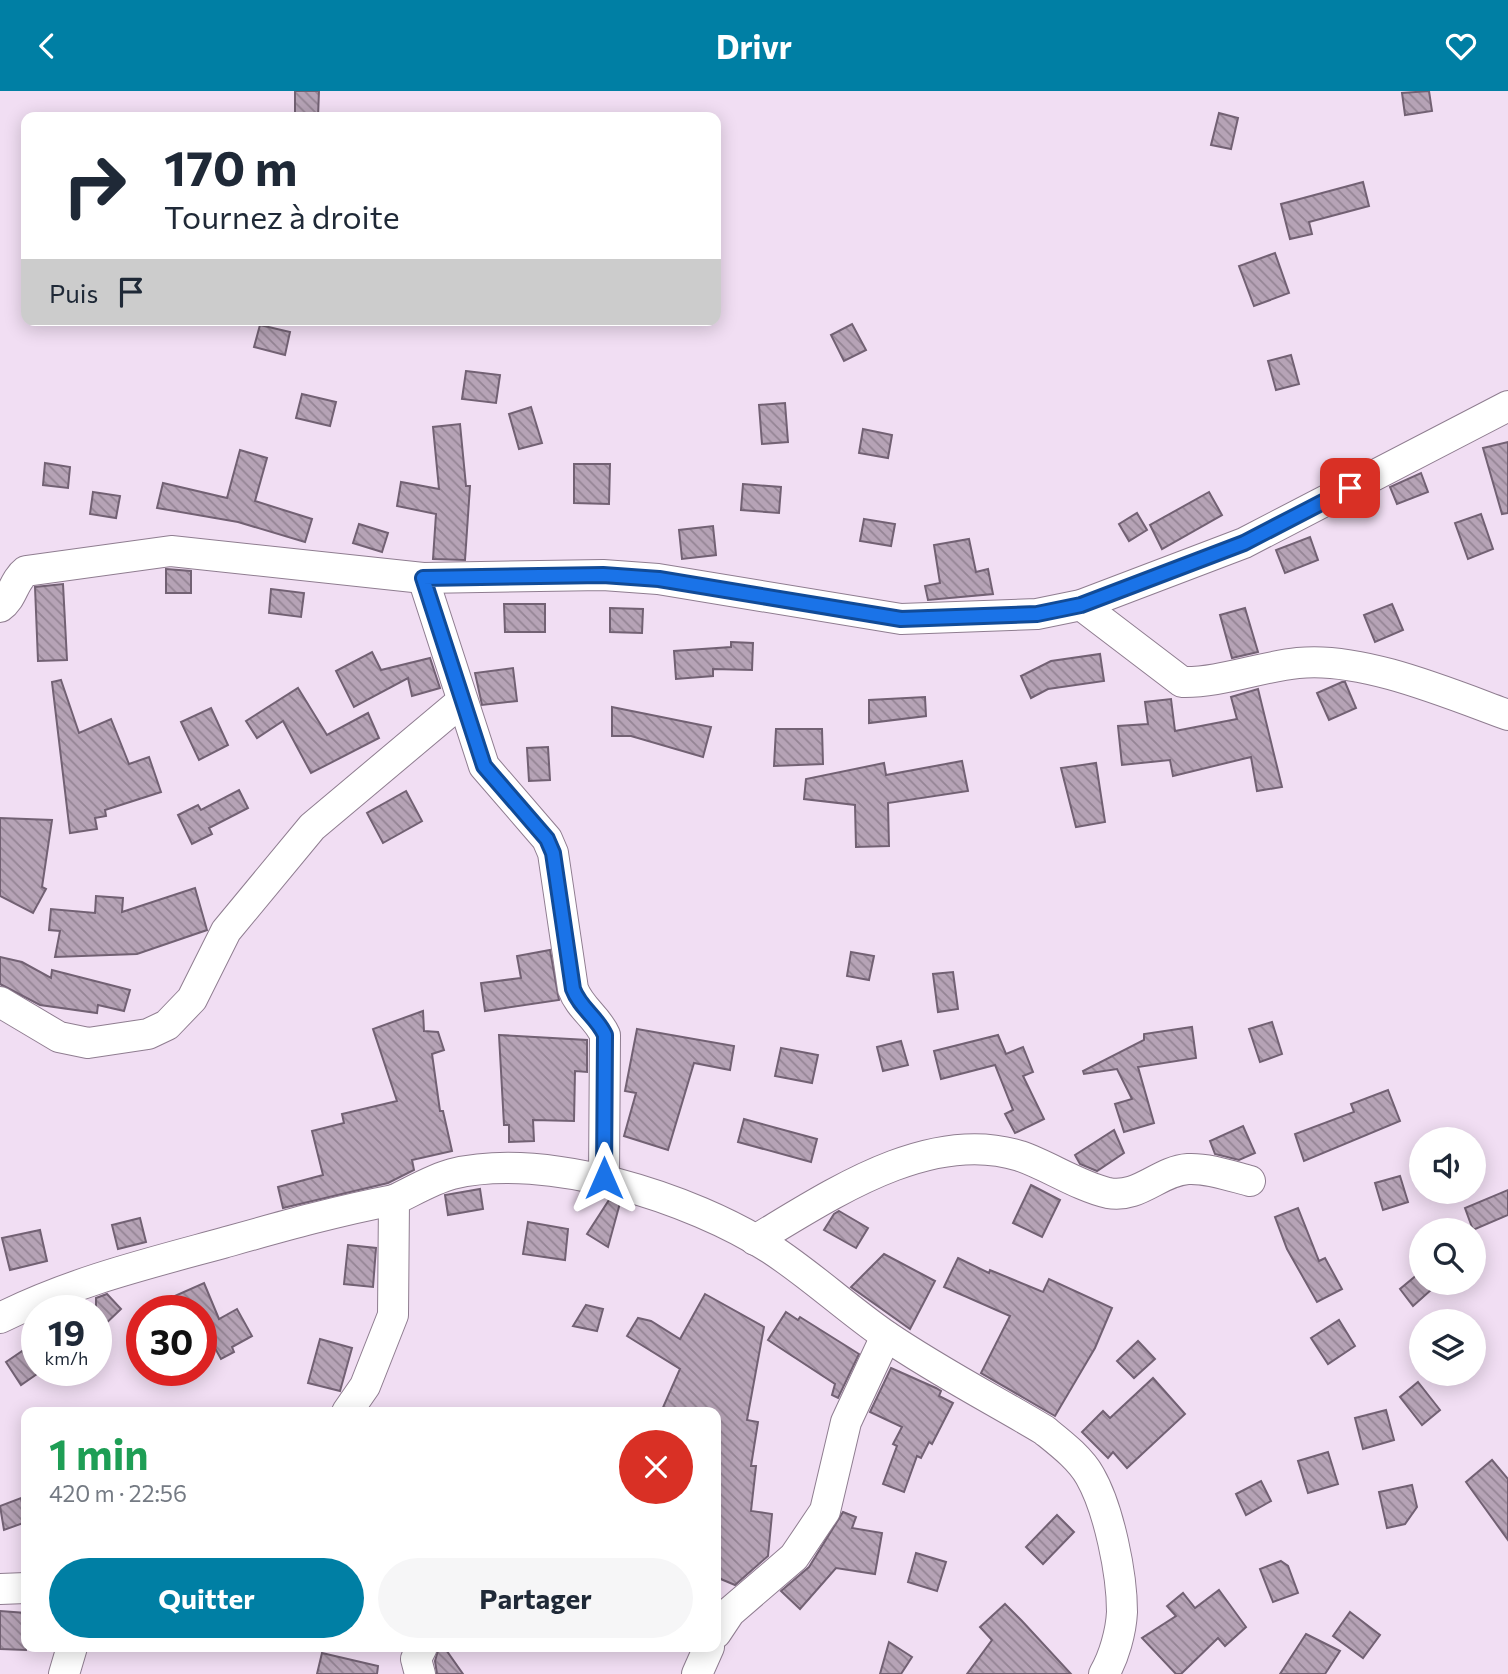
<!DOCTYPE html>
<html lang="fr">
<head>
<meta charset="utf-8">
<style>
  :root { --surface:#fff; --page:#f6f6f7; --text:#1f2937; --muted:#747a83; --accent:#007fa4 }
  body { margin:0; font-family:Commissioner,sans-serif; background:var(--page); color:var(--text); height:100vh; display:flex; flex-direction:column; font-size:26px; white-space:nowrap }
  * { box-sizing:border-box; margin:0 }
  p { font-size:23px; color:var(--muted) }
  .icon { flex:none; width:38px; height:38px; fill:none; stroke:currentColor; stroke-width:2; stroke-linecap:round; stroke-linejoin:round }
  .map { position:relative; flex:1; overflow:hidden }
  .sheet { position:absolute; left:21px; top:1316px; width:700px; height:245px; display:flex; flex-direction:column; background:var(--surface); border-radius:14px; box-shadow:0 4px 18px #0003 }
  .sheet>* { flex:none }
  .banner { position:absolute; left:21px; top:21px; width:700px; height:214px; border-radius:14px; box-shadow:0 4px 18px #0003; background:#fff; color:var(--text); overflow:hidden }
  .tools { position:absolute; left:1409px; top:1036px; display:grid; gap:14px }
  .tools a { display:grid; place-items:center; width:77px; height:77px; border-radius:50%; background:var(--surface); box-shadow:0 4px 18px #0003; font-size:35px }
  .speed { position:absolute; left:21px; top:1204px; display:flex; gap:14px; font-size:35px; font-weight:700; text-align:center }
  .speed>* { display:grid; place-content:center; width:91px; height:91px; border-radius:50%; background:var(--surface); box-shadow:0 4px 18px #0003; line-height:1 }
  .speed small { font-size:18px; font-weight:400 }
  .speed .limit { border:10px solid #d22; background:#fff; color:#111 }
  .pin { position:absolute; display:grid; place-items:center; width:60px; height:60px; color:#fff; margin:-30px; border-radius:14px; box-shadow:0 4px 10px #0006 }
  .me { position:absolute; width:77px; margin:-38px; rotate:0deg; stroke-linejoin:round; filter:drop-shadow(0 0 5px #0008) }
  .turn { display:flex; align-items:center; gap:24px; height:147px; padding:0 28px; font-size:32px }
  .turn .icon { width:91px; height:91px; stroke-width:2.5 }
  .turn b { display:block; font-size:49px; line-height:60px }
  .then { display:flex; align-items:center; height:66px; padding:0 28px; background:#0003; gap:14px; font-size:26px }
  .round { display:grid; place-items:center; flex:none; width:74px; height:74px; border-radius:37px; background:var(--page) }
  .headline { display:flex; align-items:center; justify-content:space-between; height:119px; padding:0 28px }
  h1 { font-size:42px; font-weight:700; line-height:52px; color:#1e9e55 }
  .action { display:flex; gap:14px; margin-top:auto; padding:14px 28px }
  .action a { flex:1; height:80px; border-radius:42px; background:var(--accent); color:#fff; font-size:28px; font-weight:700; line-height:80px; text-align:center }
  .action a+a { background:var(--page); color:var(--text) }
  header { display:flex; justify-content:space-between; align-items:center; height:91px; padding:0 28px; background:var(--accent); color:#fff; font-size:32px; font-weight:700 }
  .map>svg:first-child { display:block }
</style>
</head>
<body>
<header><svg class="icon" aria-label="back" viewBox="0 0 24 24"><path d="M15 5l-7 7 7 7"/></svg>Drivr<svg class="icon" aria-label="heart" viewBox="0 0 24 24"><path d="M12 20l-8-8c-3-5 5-10 8-4 3-6 11-1 8 4z"/></svg></header>
<div class="map">
<svg width="1508" height="1583" viewBox="0 0 1508 1583">
  <defs>
    <pattern id="building-back-hatch" width="6" height="6" patternUnits="userSpaceOnUse" patternTransform="scale(1.75)"><rect width="6" height="6" fill="#b6a3b6"/><path d="M-1 5l2 2M0 0l6 6M5-1l2 2" fill="none" stroke="#948494"/></pattern>
  </defs>
  <rect width="100%" height="100%" fill="#f1def3"/>
  <g fill="url(#building-back-hatch)" stroke="#726173" stroke-width="2">
    <polygon points="295,0 319,0 318,26 295,26"/>
    <polygon points="1429,0 1432,20 1405,24 1402,2"/>
    <polygon points="1219,22 1238,27 1231,58 1211,54"/>
    <polygon points="1363,91 1369,115 1309,131 1312,143 1290,148 1281,113"/>
    <polygon points="1275,162 1289,202 1254,215 1239,175"/>
    <polygon points="852,233 866,259 844,270 831,244"/>
    <polygon points="260,234 290,241 285,264 254,256"/>
    <polygon points="1291,264 1299,293 1276,299 1268,270"/>
    <polygon points="466,280 500,284 496,312 462,308"/>
    <polygon points="302,303 336,311 330,335 296,327"/>
    <polygon points="785,312 788,351 762,353 759,314"/>
    <polygon points="531,316 542,352 519,358 509,323"/>
    <polygon points="460,333 466,395 470,395 465,469 433,468 436,423 397,415 401,391 439,398 433,336"/>
    <polygon points="863,338 892,344 888,367 859,362"/>
    <polygon points="1508,351 1508,422 1502,423 1483,357"/>
    <polygon points="240,359 267,367 255,410 312,428 305,451 238,431 157,417 163,392 227,407"/>
    <polygon points="45,372 70,376 68,397 43,394"/>
    <polygon points="574,373 610,373 609,413 574,412"/>
    <polygon points="1421,382 1428,401 1397,413 1390,396"/>
    <polygon points="743,393 781,396 779,422 741,419"/>
    <polygon points="93,401 120,405 116,427 90,423"/>
    <polygon points="1209,401 1222,424 1162,458 1150,434"/>
    <polygon points="1137,422 1147,439 1129,450 1119,433"/>
    <polygon points="1481,423 1493,458 1468,468 1455,432"/>
    <polygon points="864,428 895,433 891,455 860,450"/>
    <polygon points="359,433 388,442 382,461 353,452"/>
    <polygon points="713,435 716,464 682,468 679,439"/>
    <polygon points="1310,446 1318,469 1285,482 1276,459"/>
    <polygon points="969,448 976,481 988,478 993,503 928,509 925,495 940,492 934,454"/>
    <polygon points="166,478 191,480 191,502 166,502"/>
    <polygon points="63,493 67,569 38,570 35,496"/>
    <polygon points="271,498 304,502 301,526 269,522"/>
    <polygon points="504,513 545,513 545,541 505,541"/>
    <polygon points="1392,513 1403,539 1375,551 1364,524"/>
    <polygon points="610,517 643,518 642,542 610,541"/>
    <polygon points="1245,517 1258,561 1232,567 1220,524"/>
    <polygon points="731,551 753,552 752,579 713,578 713,585 676,588 674,560 731,556"/>
    <polygon points="372,561 381,579 430,567 440,597 412,605 408,587 354,616 336,580"/>
    <polygon points="1100,563 1104,590 1048,598 1031,607 1021,585 1051,570"/>
    <polygon points="513,577 517,610 482,614 475,582"/>
    <polygon points="61,589 79,642 111,628 129,673 149,666 161,701 105,719 106,725 95,727 97,738 70,742 52,591"/>
    <polygon points="1342,591 1345,591 1356,617 1329,629 1317,602"/>
    <polygon points="298,597 327,644 368,622 379,647 311,682 283,630 257,647 246,630"/>
    <polygon points="1258,598 1282,696 1257,700 1251,666 1173,685 1170,669 1122,674 1118,635 1148,633 1145,611 1171,608 1175,640 1237,628 1231,606"/>
    <polygon points="925,606 926,625 869,632 869,609"/>
    <polygon points="612,616 711,636 703,666 631,645 612,645"/>
    <polygon points="211,617 228,654 199,669 181,631"/>
    <polygon points="776,638 822,638 823,673 774,675"/>
    <polygon points="548,656 550,689 529,690 527,657"/>
    <polygon points="962,670 968,700 888,712 889,755 856,756 855,714 804,708 806,688 884,672 886,684"/>
    <polygon points="1096,672 1105,731 1076,736 1061,677"/>
    <polygon points="239,699 248,717 209,737 212,743 192,753 178,724 198,714 201,719"/>
    <polygon points="406,700 422,730 383,752 367,722"/>
    <polygon points="0,727 52,729 42,796 46,798 33,822 0,805"/>
    <polygon points="195,797 207,839 137,863 55,866 60,840 49,839 51,818 95,822 96,805 123,807 122,821"/>
    <polygon points="550,859 559,909 485,920 481,892 521,887 517,865"/>
    <polygon points="851,861 874,865 869,889 847,885"/>
    <polygon points="0,866 22,871 51,887 52,879 130,899 124,920 98,914 97,922 40,914 0,893"/>
    <polygon points="953,881 958,918 938,921 933,883"/>
    <polygon points="423,920 424,940 438,941 444,959 432,963 440,1020 443,1020 452,1060 412,1069 414,1079 388,1092 283,1117 278,1096 323,1084 312,1040 344,1032 342,1023 397,1010 373,938"/>
    <polygon points="1272,931 1282,963 1260,971 1249,938"/>
    <polygon points="1192,936 1196,967 1138,976 1154,1032 1124,1041 1115,1013 1132,1008 1117,978 1084,983 1083,980 1144,949 1144,943"/>
    <polygon points="637,938 734,955 730,979 694,972 668,1059 624,1045 636,1002 625,1000"/>
    <polygon points="499,944 587,949 587,981 575,980 574,1030 533,1029 534,1050 509,1051 509,1034 504,1034"/>
    <polygon points="998,944 1006,963 1023,956 1033,981 1023,985 1044,1028 1015,1042 1005,1023 1013,1019 995,974 941,988 934,960"/>
    <polygon points="901,950 908,974 883,980 877,956"/>
    <polygon points="781,957 818,964 812,992 775,985"/>
    <polygon points="1388,999 1400,1030 1304,1070 1295,1043 1354,1021 1351,1013"/>
    <polygon points="744,1028 817,1048 811,1071 738,1051"/>
    <polygon points="1243,1035 1255,1062 1239,1069 1215,1063 1210,1050"/>
    <polygon points="1114,1039 1124,1062 1097,1080 1080,1073 1075,1064"/>
    <polygon points="1400,1085 1408,1111 1383,1119 1375,1092"/>
    <polygon points="1031,1094 1060,1109 1042,1146 1013,1132"/>
    <polygon points="480,1098 483,1118 448,1124 445,1104"/>
    <polygon points="1508,1099 1508,1124 1473,1139 1465,1117"/>
    <polygon points="609,1109 620,1112 608,1156 587,1143"/>
    <polygon points="1298,1117 1319,1170 1325,1167 1342,1198 1317,1211 1287,1158 1275,1126"/>
    <polygon points="839,1120 868,1137 856,1157 824,1139 834,1123"/>
    <polygon points="140,1127 146,1151 118,1158 112,1134"/>
    <polygon points="528,1131 568,1138 565,1169 523,1163"/>
    <polygon points="40,1139 47,1170 10,1179 2,1147"/>
    <polygon points="348,1154 376,1157 373,1196 344,1193"/>
    <polygon points="884,1163 935,1190 910,1238 851,1196"/>
    <polygon points="958,1167 989,1182 990,1179 1043,1201 1049,1188 1112,1217 1095,1257 1055,1325 981,1282 1010,1225 944,1196"/>
    <polygon points="1418,1183 1421,1192 1425,1192 1431,1199 1413,1215 1400,1198"/>
    <polygon points="204,1192 219,1228 237,1218 252,1245 232,1256 234,1261 221,1268 201,1232 201,1220 141,1220"/>
    <polygon points="107,1203 121,1218 96,1242 96,1207"/>
    <polygon points="705,1203 764,1236 747,1329 758,1331 751,1375 756,1375 751,1420 772,1423 768,1465 735,1494 716,1486 716,1321 661,1321 680,1278 627,1245 638,1227 651,1230 680,1248"/>
    <polygon points="586,1214 603,1218 597,1240 573,1235"/>
    <polygon points="786,1221 798,1229 800,1226 859,1263 838,1307 832,1304 835,1293 768,1249"/>
    <polygon points="1339,1229 1355,1255 1328,1273 1311,1247"/>
    <polygon points="320,1248 352,1257 340,1300 308,1292"/>
    <polygon points="37,1250 37,1283 21,1294 6,1271"/>
    <polygon points="1138,1250 1155,1268 1134,1287 1117,1270"/>
    <polygon points="891,1277 936,1297 941,1300 939,1305 953,1312 932,1353 929,1351 921,1367 917,1365 904,1401 883,1393 897,1355 893,1353 902,1336 870,1321"/>
    <polygon points="1153,1287 1185,1323 1127,1377 1113,1361 1108,1367 1082,1341 1103,1320 1110,1327"/>
    <polygon points="1418,1291 1440,1319 1422,1334 1400,1306"/>
    <polygon points="1386,1319 1394,1349 1363,1358 1355,1327"/>
    <polygon points="1328,1361 1338,1393 1308,1402 1298,1370"/>
    <polygon points="1492,1369 1508,1388 1508,1449 1466,1391"/>
    <polygon points="1261,1390 1271,1410 1246,1424 1236,1403"/>
    <polygon points="1412,1394 1417,1416 1405,1433 1387,1437 1379,1401"/>
    <polygon points="21,1407 26,1431 4,1439 0,1415"/>
    <polygon points="843,1421 856,1426 852,1437 882,1442 875,1483 836,1477 800,1518 781,1500 809,1476"/>
    <polygon points="1057,1424 1074,1441 1043,1473 1026,1456"/>
    <polygon points="916,1462 946,1471 937,1500 908,1491"/>
    <polygon points="1281,1470 1288,1475 1298,1502 1273,1511 1260,1478"/>
    <polygon points="1219,1499 1246,1536 1225,1555 1218,1547 1181,1583 1176,1583 1142,1547 1176,1525 1167,1515 1183,1502 1195,1517"/>
    <polygon points="1005,1513 1022,1530 1071,1583 967,1583 992,1549 980,1536"/>
    <polygon points="0,1520 26,1522 26,1559 0,1558"/>
    <polygon points="1350,1521 1380,1544 1363,1567 1333,1545"/>
    <polygon points="1306,1543 1340,1560 1325,1583 1280,1583"/>
    <polygon points="889,1551 912,1566 901,1583 880,1583"/>
    <polygon points="439,1556 444,1556 463,1583 437,1583 435,1570"/>
    <polygon points="322,1562 378,1575 377,1583 317,1583"/>
  </g>
  <g fill="none" stroke-linecap="round" stroke-linejoin="round">
    <defs>
      <g id="street">
        <path d="M423,487L484,675L547,748L553,762L573,898C580,917 597,926 605,944L604,1087"/>
        <path d="M1081,514L1182,591C1220,592 1259,576 1298,572C1361,565 1448,602 1508,624"/>
        <path d="M0,516C13,507 13,490 26,480L171,460L423,487L603,484L658,488L901,528L1037,523L1081,514L1244,452L1508,315"/>
        <polyline points="0,911 59,946 88,952 148,943 167,934 192,908 226,840 312,736 462,610"/>
        <path d="M755,1149C829,1105 929,1036 1020,1065C1049,1075 1078,1095 1108,1102C1139,1108 1159,1080 1188,1078C1208,1077 1231,1085 1250,1090"/>
        <path d="M0,1227C72,1191 146,1173 223,1152C280,1136 336,1120 394,1109"/>
        <path d="M347,1321L365,1295L393,1224L394,1109C413,1100 433,1088 452,1083C546,1060 692,1107 771,1158C811,1184 846,1217 885,1244C936,1279 992,1308 1044,1339C1060,1352 1080,1367 1090,1385C1109,1418 1122,1483 1122,1521C1121,1541 1114,1566 1104,1583"/>
        <polyline points="0,1498 26,1497"/>
        <polyline points="716,1542 730,1521 794,1466 825,1420 846,1331 886,1245"/>
        <polyline points="64,1583 72,1556"/>
        <polyline points="420,1583 416,1568 422,1556"/>
        <polyline points="697,1583 709,1556"/>
      </g>
    </defs>
    <use href="#street" stroke="#8f7d90" stroke-width="32"/>
    <use href="#street" stroke="#fff" stroke-width="30"/>
  </g>
  <g fill="none" stroke-linecap="round" stroke-linejoin="round">
    <defs>
      <path id="route" d="M604,1087L605,944C597,926 580,917 573,898L553,762L547,748L484,675L423,487L603,484L659,488L901,528L1037,523L1081,514L1244,452L1350,397"/>
    </defs>
    <use href="#route" stroke="#114b97" stroke-width="18"/>
    <use href="#route" stroke="#1a73e8" stroke-width="12"/>
  </g>
</svg>
<div class="tools">
<a><svg class="icon" aria-label="sound" viewBox="0 0 24 24"><path d="M4 9h4l5-4v14l-5-4H4zM17 9q2 3 0 6"/></svg></a>
<a><svg class="icon" aria-label="search" viewBox="0 0 24 24"><circle cx="10" cy="10" r="6"/><path d="M15 15l6 6"/></svg></a>
<a><svg class="icon" aria-label="layers" viewBox="0 0 24 24"><path d="M12 4l9 5-9 5-9-5zM3 14l9 5 9-5"/></svg></a>
</div>
<div class="speed"><div>19<small>km/h</small></div><div class="limit">30</div></div>
<div class="pin" style="left:1350px;top:397px;background:#d93025"><svg class="icon" aria-label="arrive" viewBox="0 0 24 24"><path d="M6 21V4h12l-3 4 3 4H6"/></svg></div>
<svg class="me" style="left:604px;top:1087px" viewBox="-20 -20 40 40"><path d="M0-17L14 15 0 8-14 15z" fill="#1a73e8" stroke="#fff" stroke-width="4"/></svg>
<div class="banner">
<div class="turn"><svg class="icon" aria-label="right" viewBox="0 0 24 24"><path d="M7 20v-9h11M14 6l5 5-5 5"/></svg><div><b>170 m</b>Tournez à droite</div></div>
<div class="then">Puis<svg class="icon" aria-label="arrive" viewBox="0 0 24 24"><path d="M6 21V4h12l-3 4 3 4H6"/></svg></div>
</div>
<section class="sheet">
<div class="headline"><div><h1>1 min</h1><p>420 m · 22:56</p></div><a class="round" style="background:#d93025;color:#fff"><svg class="icon" aria-label="close" viewBox="0 0 24 24"><path d="M6 6l12 12M18 6L6 18"/></svg></a></div>
<div class="action"><a>Quitter</a><a>Partager</a></div>
</section>
</div>
</body>
</html>
